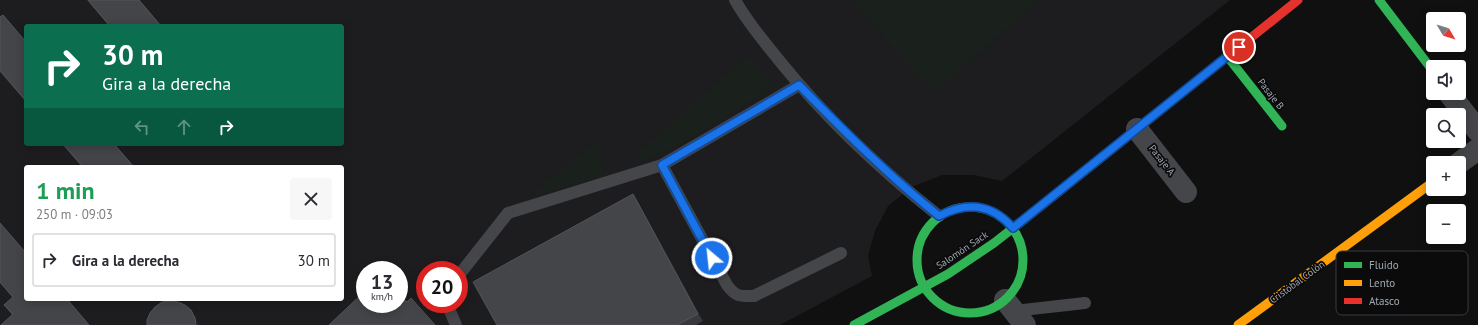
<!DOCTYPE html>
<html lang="es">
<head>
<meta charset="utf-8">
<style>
  :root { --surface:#fff; --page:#f7f7f7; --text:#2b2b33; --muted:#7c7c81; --line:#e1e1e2 }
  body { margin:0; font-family:"PT Sans",sans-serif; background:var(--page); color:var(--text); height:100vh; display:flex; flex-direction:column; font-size:15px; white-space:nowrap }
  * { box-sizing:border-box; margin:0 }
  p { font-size:13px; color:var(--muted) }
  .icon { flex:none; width:22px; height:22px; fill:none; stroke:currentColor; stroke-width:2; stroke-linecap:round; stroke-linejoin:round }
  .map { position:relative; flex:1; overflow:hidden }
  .sheet { position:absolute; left:24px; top:165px; width:320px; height:136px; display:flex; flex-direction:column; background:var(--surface); border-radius:4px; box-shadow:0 2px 10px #0003 }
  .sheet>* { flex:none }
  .banner { position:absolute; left:24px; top:24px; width:320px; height:122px; border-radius:4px; box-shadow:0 2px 10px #0003; background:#0b6e4f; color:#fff; overflow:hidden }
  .needle { width:26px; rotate:128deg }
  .buttons { position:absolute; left:1426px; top:12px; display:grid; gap:8px }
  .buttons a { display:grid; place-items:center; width:40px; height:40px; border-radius:4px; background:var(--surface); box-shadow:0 2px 10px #0003; font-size:20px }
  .speed { position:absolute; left:356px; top:261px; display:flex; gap:8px; font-size:20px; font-weight:700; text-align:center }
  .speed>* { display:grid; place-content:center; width:52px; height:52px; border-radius:50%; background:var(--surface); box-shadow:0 2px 10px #0003; line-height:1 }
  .speed small { font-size:10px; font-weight:400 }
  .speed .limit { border:6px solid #d22; background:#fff; color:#111 }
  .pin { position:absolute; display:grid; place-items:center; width:34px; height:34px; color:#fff; margin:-17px; border:2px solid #fff; border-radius:50%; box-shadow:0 1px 4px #0007 }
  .me { position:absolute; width:44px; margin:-22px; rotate:332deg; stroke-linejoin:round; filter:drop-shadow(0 0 3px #0008) }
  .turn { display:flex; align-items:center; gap:14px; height:84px; padding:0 12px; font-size:18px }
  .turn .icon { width:52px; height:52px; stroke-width:2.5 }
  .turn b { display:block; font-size:28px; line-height:34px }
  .lanes { display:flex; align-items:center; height:38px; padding:0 12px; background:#0003; justify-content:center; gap:20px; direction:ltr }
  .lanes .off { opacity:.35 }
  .round { display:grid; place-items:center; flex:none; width:42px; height:42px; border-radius:4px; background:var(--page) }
  .headline { display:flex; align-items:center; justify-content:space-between; height:68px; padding:0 12px }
  h1 { font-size:24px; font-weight:700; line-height:30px; color:#1e9e55 }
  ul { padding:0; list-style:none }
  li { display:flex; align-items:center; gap:12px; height:54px; margin:0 8px 6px; padding:0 4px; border:2px solid var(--line); border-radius:4px }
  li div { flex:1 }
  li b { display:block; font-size:15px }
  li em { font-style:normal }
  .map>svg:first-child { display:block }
</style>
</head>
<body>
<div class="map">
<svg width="1478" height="325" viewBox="0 0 1478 325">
  <rect width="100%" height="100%" fill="#101011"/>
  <path fill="#1d1d1f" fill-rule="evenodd" d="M0,0H1230L1002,181L974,175H942L912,187L888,206L875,231L868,256L872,276L780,325H0ZM26,26H342V144H26ZM26,167H342V299H26ZM365,270H399V304H365ZM425,270H459V304H425Z"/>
  <g fill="#1a201b">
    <polygon points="851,0 1039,0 933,93"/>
    <polygon points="747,56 774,82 759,96 680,145 642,160 636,154"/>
    <polygon points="598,140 605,177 535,196 536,190"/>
  </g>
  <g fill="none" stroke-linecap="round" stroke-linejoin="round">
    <g stroke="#454649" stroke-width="12">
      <path d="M735,0C747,22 762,39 778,59C824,116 882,171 939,216"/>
      <path d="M662,165L727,285C736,297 739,296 754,296L841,253"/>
      <polyline points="459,275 508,213 662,165 799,85"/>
      <polyline points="447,304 456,325"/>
      <polyline points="1014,311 1085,303"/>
    </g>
    <g stroke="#454649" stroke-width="22">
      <polyline points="1449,93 1478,131"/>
      <polyline points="1137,129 1186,192"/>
      <polyline points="1459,163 1478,149"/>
      <polyline points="1005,300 1025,325"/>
    </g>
    <g stroke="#30b455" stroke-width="9">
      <polyline points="1379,0 1433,71"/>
      <polyline points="1227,56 1282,126"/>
      <circle cx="970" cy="260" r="53"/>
      <polyline points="854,325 948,274 994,243 1031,214"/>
    </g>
    <polyline stroke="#ff9f0a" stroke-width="9" points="1238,325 1433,182"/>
    <polyline stroke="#e5322d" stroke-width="9" points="1031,214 1298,0"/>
  </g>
  <g fill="#38393c">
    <polygon points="87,0 139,0 161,26 109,26"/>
    <polygon points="0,17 26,42 26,102 0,72"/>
    <polygon points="62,144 114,144 134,167 82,167"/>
    <polygon points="633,194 638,202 703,321 696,325 497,325"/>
    <polygon points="0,223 26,299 12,315 4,305 13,298 0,283"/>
  </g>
  <g fill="#232425">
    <polygon points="633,194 638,202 703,321 698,314"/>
    <polygon points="191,310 196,318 200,325 196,325"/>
  </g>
  <g fill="#434549" stroke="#525559">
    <polygon points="88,0 139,0 161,26 110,26"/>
    <polygon points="3,15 26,42 26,101 0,70 0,17"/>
    <polygon points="63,144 114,144 134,167 83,167"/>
    <polygon points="633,194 698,314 677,325 497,325 473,282"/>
    <polygon points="0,223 26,253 26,299 67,299 89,325 1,325 13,314 4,305 13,297 0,282"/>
    <polygon points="365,291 365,304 399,304 399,294 407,302 411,298 435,325 329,325"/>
    <polygon points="170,301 178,302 185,305 191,310 195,318 196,325 147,325 147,320 150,313 155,307 162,302"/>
  </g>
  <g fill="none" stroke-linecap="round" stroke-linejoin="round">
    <defs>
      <path id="route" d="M712,258L662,165L799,85C844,131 889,176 939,216C968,201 992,204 1013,228L1239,47"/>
    </defs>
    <use href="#route" stroke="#114b97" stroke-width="10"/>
    <use href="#route" stroke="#1a73e8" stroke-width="7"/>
  </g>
  <g text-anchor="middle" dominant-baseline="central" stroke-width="3.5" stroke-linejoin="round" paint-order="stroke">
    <g font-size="10" fill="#a0a8b2" stroke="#0b0b0c">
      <text transform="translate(1271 94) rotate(52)">Pasaje B</text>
      <text transform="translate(1162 160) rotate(52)">Pasaje A</text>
      <text transform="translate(962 250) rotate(-34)">Salomón Sack</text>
      <text transform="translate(1297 282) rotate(-36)">Cristóbal Colón</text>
    </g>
  </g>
  <rect x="1336" y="251" width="132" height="64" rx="6" fill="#0b0b0c" stroke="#383a3e" stroke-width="1"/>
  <rect x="1344" y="262" width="18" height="6" fill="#30b455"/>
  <rect x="1344" y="280" width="18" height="6" fill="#ff9f0a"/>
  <rect x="1344" y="298" width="18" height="6" fill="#e5322d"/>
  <g font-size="11" fill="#a0a8b2">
    <text x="1369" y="269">Fluido</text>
    <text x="1369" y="287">Lento</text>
    <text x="1369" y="305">Atasco</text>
  </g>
</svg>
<div class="buttons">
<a><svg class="needle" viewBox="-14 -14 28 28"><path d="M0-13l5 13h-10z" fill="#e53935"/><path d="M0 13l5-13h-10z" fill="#7c7c81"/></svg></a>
<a><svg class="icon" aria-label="sound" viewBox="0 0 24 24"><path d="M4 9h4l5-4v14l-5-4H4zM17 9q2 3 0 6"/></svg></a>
<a><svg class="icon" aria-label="search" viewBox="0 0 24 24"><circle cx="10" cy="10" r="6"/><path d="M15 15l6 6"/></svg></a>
<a>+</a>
<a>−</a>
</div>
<div class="speed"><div>13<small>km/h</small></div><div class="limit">20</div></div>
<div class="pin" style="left:1239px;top:47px;background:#d93025"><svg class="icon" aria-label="arrive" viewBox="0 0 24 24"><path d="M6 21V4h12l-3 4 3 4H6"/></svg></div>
<svg class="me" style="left:712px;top:258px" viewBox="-20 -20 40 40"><circle r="17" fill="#1a73e8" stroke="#fff" stroke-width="3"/><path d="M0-11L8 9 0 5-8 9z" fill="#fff"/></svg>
<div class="banner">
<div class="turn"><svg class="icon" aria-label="right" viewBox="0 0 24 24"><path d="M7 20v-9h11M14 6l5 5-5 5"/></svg><div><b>30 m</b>Gira a la derecha</div></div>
<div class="lanes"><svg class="icon off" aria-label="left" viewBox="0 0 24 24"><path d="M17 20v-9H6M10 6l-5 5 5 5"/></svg><svg class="icon off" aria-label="ahead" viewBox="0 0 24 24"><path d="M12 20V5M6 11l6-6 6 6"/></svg><svg class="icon" aria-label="right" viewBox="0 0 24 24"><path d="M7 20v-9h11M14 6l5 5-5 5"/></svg></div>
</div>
<section class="sheet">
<div class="headline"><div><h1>1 min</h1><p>250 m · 09:03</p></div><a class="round"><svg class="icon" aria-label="close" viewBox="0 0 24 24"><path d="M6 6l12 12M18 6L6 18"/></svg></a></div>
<ul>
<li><svg class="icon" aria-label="right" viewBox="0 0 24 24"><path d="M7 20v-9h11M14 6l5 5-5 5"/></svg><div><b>Gira a la derecha</b></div><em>30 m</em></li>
</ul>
</section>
</div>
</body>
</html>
